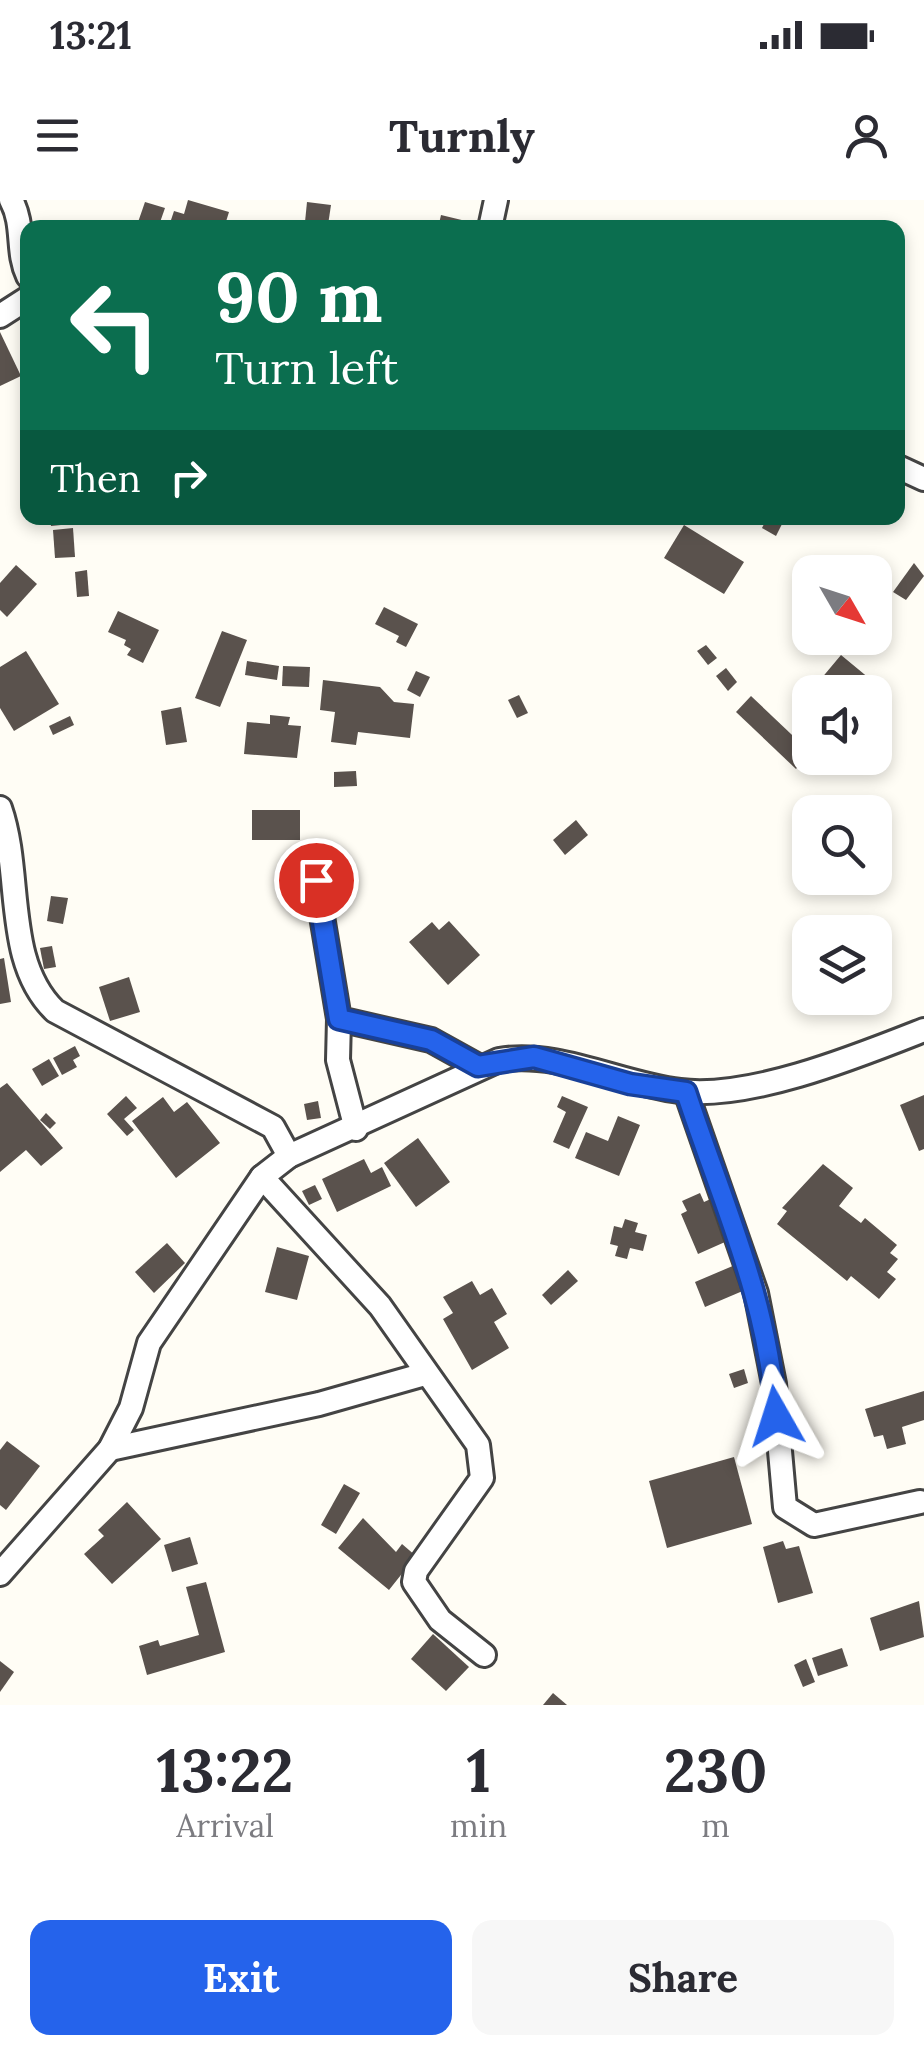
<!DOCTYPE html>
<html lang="en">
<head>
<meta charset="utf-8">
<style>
  :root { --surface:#fff; --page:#f7f7f7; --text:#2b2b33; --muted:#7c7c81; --accent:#2563eb }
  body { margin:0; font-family:Lora,serif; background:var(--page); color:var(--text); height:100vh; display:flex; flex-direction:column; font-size:38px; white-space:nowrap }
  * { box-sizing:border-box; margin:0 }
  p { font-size:32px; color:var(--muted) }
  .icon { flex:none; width:55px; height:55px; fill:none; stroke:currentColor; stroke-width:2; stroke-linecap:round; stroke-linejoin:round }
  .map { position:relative; height:1505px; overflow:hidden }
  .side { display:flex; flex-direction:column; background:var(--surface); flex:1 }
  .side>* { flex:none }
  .guide { position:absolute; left:20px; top:20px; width:885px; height:305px; border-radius:20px; box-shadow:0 5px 15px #0003; background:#0b6e4f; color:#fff; overflow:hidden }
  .needle { width:65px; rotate:129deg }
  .fabs { position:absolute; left:792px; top:355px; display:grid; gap:20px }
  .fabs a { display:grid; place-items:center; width:100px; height:100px; border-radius:20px; background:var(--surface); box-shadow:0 5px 15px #0003; font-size:50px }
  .pin { position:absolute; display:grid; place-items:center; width:85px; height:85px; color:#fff; margin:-42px; border:5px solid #fff; border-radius:50%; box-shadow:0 2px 10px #0007 }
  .me { position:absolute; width:110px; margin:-55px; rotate:354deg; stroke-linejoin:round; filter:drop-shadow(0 0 8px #0008) }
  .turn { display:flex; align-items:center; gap:35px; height:210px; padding:0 30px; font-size:45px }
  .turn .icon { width:130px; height:130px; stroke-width:2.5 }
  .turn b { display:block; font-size:70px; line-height:85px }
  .then { display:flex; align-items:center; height:95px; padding:0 30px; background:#0003; gap:20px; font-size:38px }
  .eta { display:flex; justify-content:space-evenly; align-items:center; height:170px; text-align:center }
  .eta b { font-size:60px; font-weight:700; line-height:70px }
  .action { display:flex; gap:20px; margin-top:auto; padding:20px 30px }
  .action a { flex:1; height:115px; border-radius:20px; background:var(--accent); color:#fff; font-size:40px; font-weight:700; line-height:115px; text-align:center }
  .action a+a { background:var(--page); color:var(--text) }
  .status { display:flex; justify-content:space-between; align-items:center; height:70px; padding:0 50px; background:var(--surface); direction:ltr }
  .status svg { height:28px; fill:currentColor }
  header { display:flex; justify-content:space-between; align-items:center; height:130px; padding:0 30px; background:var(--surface); font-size:45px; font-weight:700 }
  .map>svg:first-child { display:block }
</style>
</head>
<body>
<div class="status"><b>13:21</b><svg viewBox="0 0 49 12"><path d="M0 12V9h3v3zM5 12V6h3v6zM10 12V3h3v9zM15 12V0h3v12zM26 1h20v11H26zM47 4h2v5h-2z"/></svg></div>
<header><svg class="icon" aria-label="menu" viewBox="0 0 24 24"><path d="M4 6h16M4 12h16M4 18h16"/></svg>Turnly<svg class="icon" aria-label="person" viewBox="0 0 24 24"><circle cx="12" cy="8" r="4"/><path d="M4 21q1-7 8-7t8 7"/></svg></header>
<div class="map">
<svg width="924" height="1505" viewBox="0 0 924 1505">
  <rect width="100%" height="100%" fill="#fffdf5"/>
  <g fill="#5a524d">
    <polygon points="188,0 229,12 224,28 176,28 170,23 174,11 184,14"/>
    <polygon points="145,2 165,8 158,28 136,28"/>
    <polygon points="307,2 331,5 328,25 305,22"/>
    <polygon points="441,15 470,22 469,28 438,28"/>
    <polygon points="246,21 277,25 277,28 246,28"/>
    <polygon points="0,132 21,176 0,186"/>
    <polygon points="50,318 70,318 71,324 51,326"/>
    <polygon points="767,318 783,322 776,336 762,328"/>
    <polygon points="684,325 744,362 724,394 664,358"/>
    <polygon points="73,328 75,357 55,358 53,330"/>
    <polygon points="914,363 924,376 906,400 893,392"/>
    <polygon points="16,365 37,384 7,417 0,410 0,383"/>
    <polygon points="87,370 89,396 77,397 75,372"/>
    <polygon points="384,407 418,424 406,447 396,442 399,436 375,424"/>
    <polygon points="118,411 159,430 143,463 127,455 131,449 124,445 126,440 108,432"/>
    <polygon points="222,431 247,440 220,507 195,498"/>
    <polygon points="706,445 717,458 708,465 697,451"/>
    <polygon points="26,451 59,504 14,531 0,508 0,467"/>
    <polygon points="841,455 887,493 877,506 883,510 875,520 875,492 810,492"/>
    <polygon points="247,461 279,466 277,480 245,475"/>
    <polygon points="283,466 310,467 309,487 282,486"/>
    <polygon points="726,468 737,482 728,491 716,476"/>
    <polygon points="416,471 430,477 420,497 407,490"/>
    <polygon points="323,480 380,487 394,502 414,504 410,538 358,532 356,545 331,542 335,512 320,510"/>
    <polygon points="519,495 528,513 517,518 508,500"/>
    <polygon points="751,496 810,552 796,569 736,512"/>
    <polygon points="181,507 187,542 166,545 161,511"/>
    <polygon points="270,515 290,517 288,525 301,526 297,558 244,554 247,522 270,524"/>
    <polygon points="70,516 74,525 53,535 49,526"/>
    <polygon points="356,571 357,586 334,587 334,572"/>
    <rect x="252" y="610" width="48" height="30"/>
    <polygon points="576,620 588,635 565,655 553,640"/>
    <polygon points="51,696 68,698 63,724 47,721"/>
    <polygon points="449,721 480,755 448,785 409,742 432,722 439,730"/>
    <polygon points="52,746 56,767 44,769 40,748"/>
    <polygon points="4,758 11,802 0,804 0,759"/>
    <polygon points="129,777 140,812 110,821 99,787"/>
    <polygon points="75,846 80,856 73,860 77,867 62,875 53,858"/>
    <polygon points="49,859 59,876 42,886 32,869"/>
    <polygon points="7,883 63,948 41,966 26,950 0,972 0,888"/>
    <polygon points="924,895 924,949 919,951 900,905"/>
    <polygon points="126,896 137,908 124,919 134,930 127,936 107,914"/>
    <polygon points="562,896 588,907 569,949 553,942 566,912 557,907"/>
    <polygon points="163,897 174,912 187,902 220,943 176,978 132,921"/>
    <polygon points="318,901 321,918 307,920 304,904"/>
    <polygon points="46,913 56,923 50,929 40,920"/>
    <polygon points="618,916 640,925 619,976 575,958 586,932 608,941"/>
    <polygon points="418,938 450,982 416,1007 384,963"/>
    <polygon points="364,959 371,973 382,967 391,986 337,1012 322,979"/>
    <polygon points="823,964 853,988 839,1006 861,1023 865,1018 897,1045 890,1053 898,1059 887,1072 896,1079 879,1099 851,1076 847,1081 777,1024 787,1011 782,1008"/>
    <polygon points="315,985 322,999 309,1005 302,991"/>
    <polygon points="700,993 704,1002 715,997 734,1038 698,1054 681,1014 687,1011 682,1001"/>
    <polygon points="625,1019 638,1023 635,1032 647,1035 643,1051 630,1048 627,1059 615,1056 618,1046 610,1044 614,1026 622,1028"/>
    <polygon points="167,1043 185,1063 154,1093 135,1072"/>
    <polygon points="277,1047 309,1056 297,1100 265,1092"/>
    <polygon points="735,1065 745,1090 705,1107 695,1082"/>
    <polygon points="568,1070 578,1081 551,1105 542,1095"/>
    <polygon points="472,1081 480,1095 492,1088 507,1114 494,1122 509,1148 472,1170 443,1119 453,1113 443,1097"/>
    <polygon points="744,1169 748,1183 734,1188 729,1174"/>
    <polygon points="924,1191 924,1220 902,1227 906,1244 887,1249 883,1235 874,1237 865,1209"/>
    <polygon points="7,1241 40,1266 6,1310 0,1305 0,1250"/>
    <polygon points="734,1257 752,1324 667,1348 649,1281"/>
    <polygon points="344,1284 360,1293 336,1334 321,1325"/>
    <polygon points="127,1302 161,1339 112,1384 84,1354 104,1336 98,1330"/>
    <polygon points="363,1318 396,1352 402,1344 416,1356 389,1390 338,1348"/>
    <polygon points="190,1337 198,1364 172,1372 164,1345"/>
    <polygon points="783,1341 786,1349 799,1346 813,1393 778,1403 763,1347"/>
    <polygon points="206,1382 225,1452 147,1475 139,1446 158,1440 160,1446 199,1435 186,1387"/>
    <polygon points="919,1401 924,1437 880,1451 870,1418"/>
    <polygon points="433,1434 469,1467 446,1491 411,1459"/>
    <polygon points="842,1448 848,1466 818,1476 812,1458"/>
    <polygon points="806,1459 815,1482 803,1487 794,1465"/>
    <polygon points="0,1461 14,1472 0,1492"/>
    <polygon points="553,1493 567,1505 543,1505"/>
  </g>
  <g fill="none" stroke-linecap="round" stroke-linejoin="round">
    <defs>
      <g id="minor">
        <path d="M11,0C25,25 16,51 28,76"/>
        <polyline points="490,28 496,0"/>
        <polyline points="0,116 28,98"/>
        <polyline points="898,267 924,279"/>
        <path d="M0,608C23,674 3,761 55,811L273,927L289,956"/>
        <polyline points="316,680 339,819 431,840 478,866"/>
        <polyline points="339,819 338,860 356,929"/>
        <polyline points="686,892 756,1093 774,1184 785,1307 814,1325 920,1302"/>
        <polyline points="262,977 380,1106 478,1245 482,1278 416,1371 414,1382 440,1420 484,1455"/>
        <polyline points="110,1249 319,1204 425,1174"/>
        <path d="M0,1374L110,1249L131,1208L149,1143L262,977L289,956L499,860C559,850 620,884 680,891C750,900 858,856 924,830"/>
      </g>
    </defs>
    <use href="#minor" stroke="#444" stroke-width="28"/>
    <use href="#minor" stroke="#fff" stroke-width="22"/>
  </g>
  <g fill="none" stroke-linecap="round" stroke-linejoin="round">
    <defs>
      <path id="route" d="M316,680L339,819L431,840L478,866L534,857L630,884L686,892C722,1002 768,1099 776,1216"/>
    </defs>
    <use href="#route" stroke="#184099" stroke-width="25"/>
    <use href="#route" stroke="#2563eb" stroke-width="18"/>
  </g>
</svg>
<div class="fabs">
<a><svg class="needle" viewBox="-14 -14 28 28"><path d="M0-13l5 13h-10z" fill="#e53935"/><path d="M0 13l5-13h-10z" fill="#7c7c81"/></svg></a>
<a><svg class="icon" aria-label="sound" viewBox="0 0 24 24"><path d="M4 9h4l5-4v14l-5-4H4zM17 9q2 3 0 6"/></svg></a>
<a><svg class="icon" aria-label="search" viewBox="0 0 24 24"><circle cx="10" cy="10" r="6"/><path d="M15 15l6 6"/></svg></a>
<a><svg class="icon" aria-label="layers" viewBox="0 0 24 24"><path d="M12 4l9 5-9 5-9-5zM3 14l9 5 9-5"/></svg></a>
</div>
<div class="pin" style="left:316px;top:680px;background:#d93025"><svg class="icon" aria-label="arrive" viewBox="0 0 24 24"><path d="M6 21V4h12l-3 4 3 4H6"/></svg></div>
<svg class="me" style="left:776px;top:1216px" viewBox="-20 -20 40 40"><path d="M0-17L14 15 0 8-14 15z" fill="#2563eb" stroke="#fff" stroke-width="4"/></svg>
<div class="guide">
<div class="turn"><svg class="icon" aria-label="left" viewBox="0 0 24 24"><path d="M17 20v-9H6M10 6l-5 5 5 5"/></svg><div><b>90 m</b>Turn left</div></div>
<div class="then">Then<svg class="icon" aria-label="right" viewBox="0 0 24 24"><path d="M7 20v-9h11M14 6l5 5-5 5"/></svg></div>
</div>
</div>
<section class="side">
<div class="eta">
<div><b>13:22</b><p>Arrival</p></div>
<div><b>1</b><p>min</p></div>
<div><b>230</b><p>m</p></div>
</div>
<div class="action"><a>Exit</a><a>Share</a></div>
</section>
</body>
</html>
